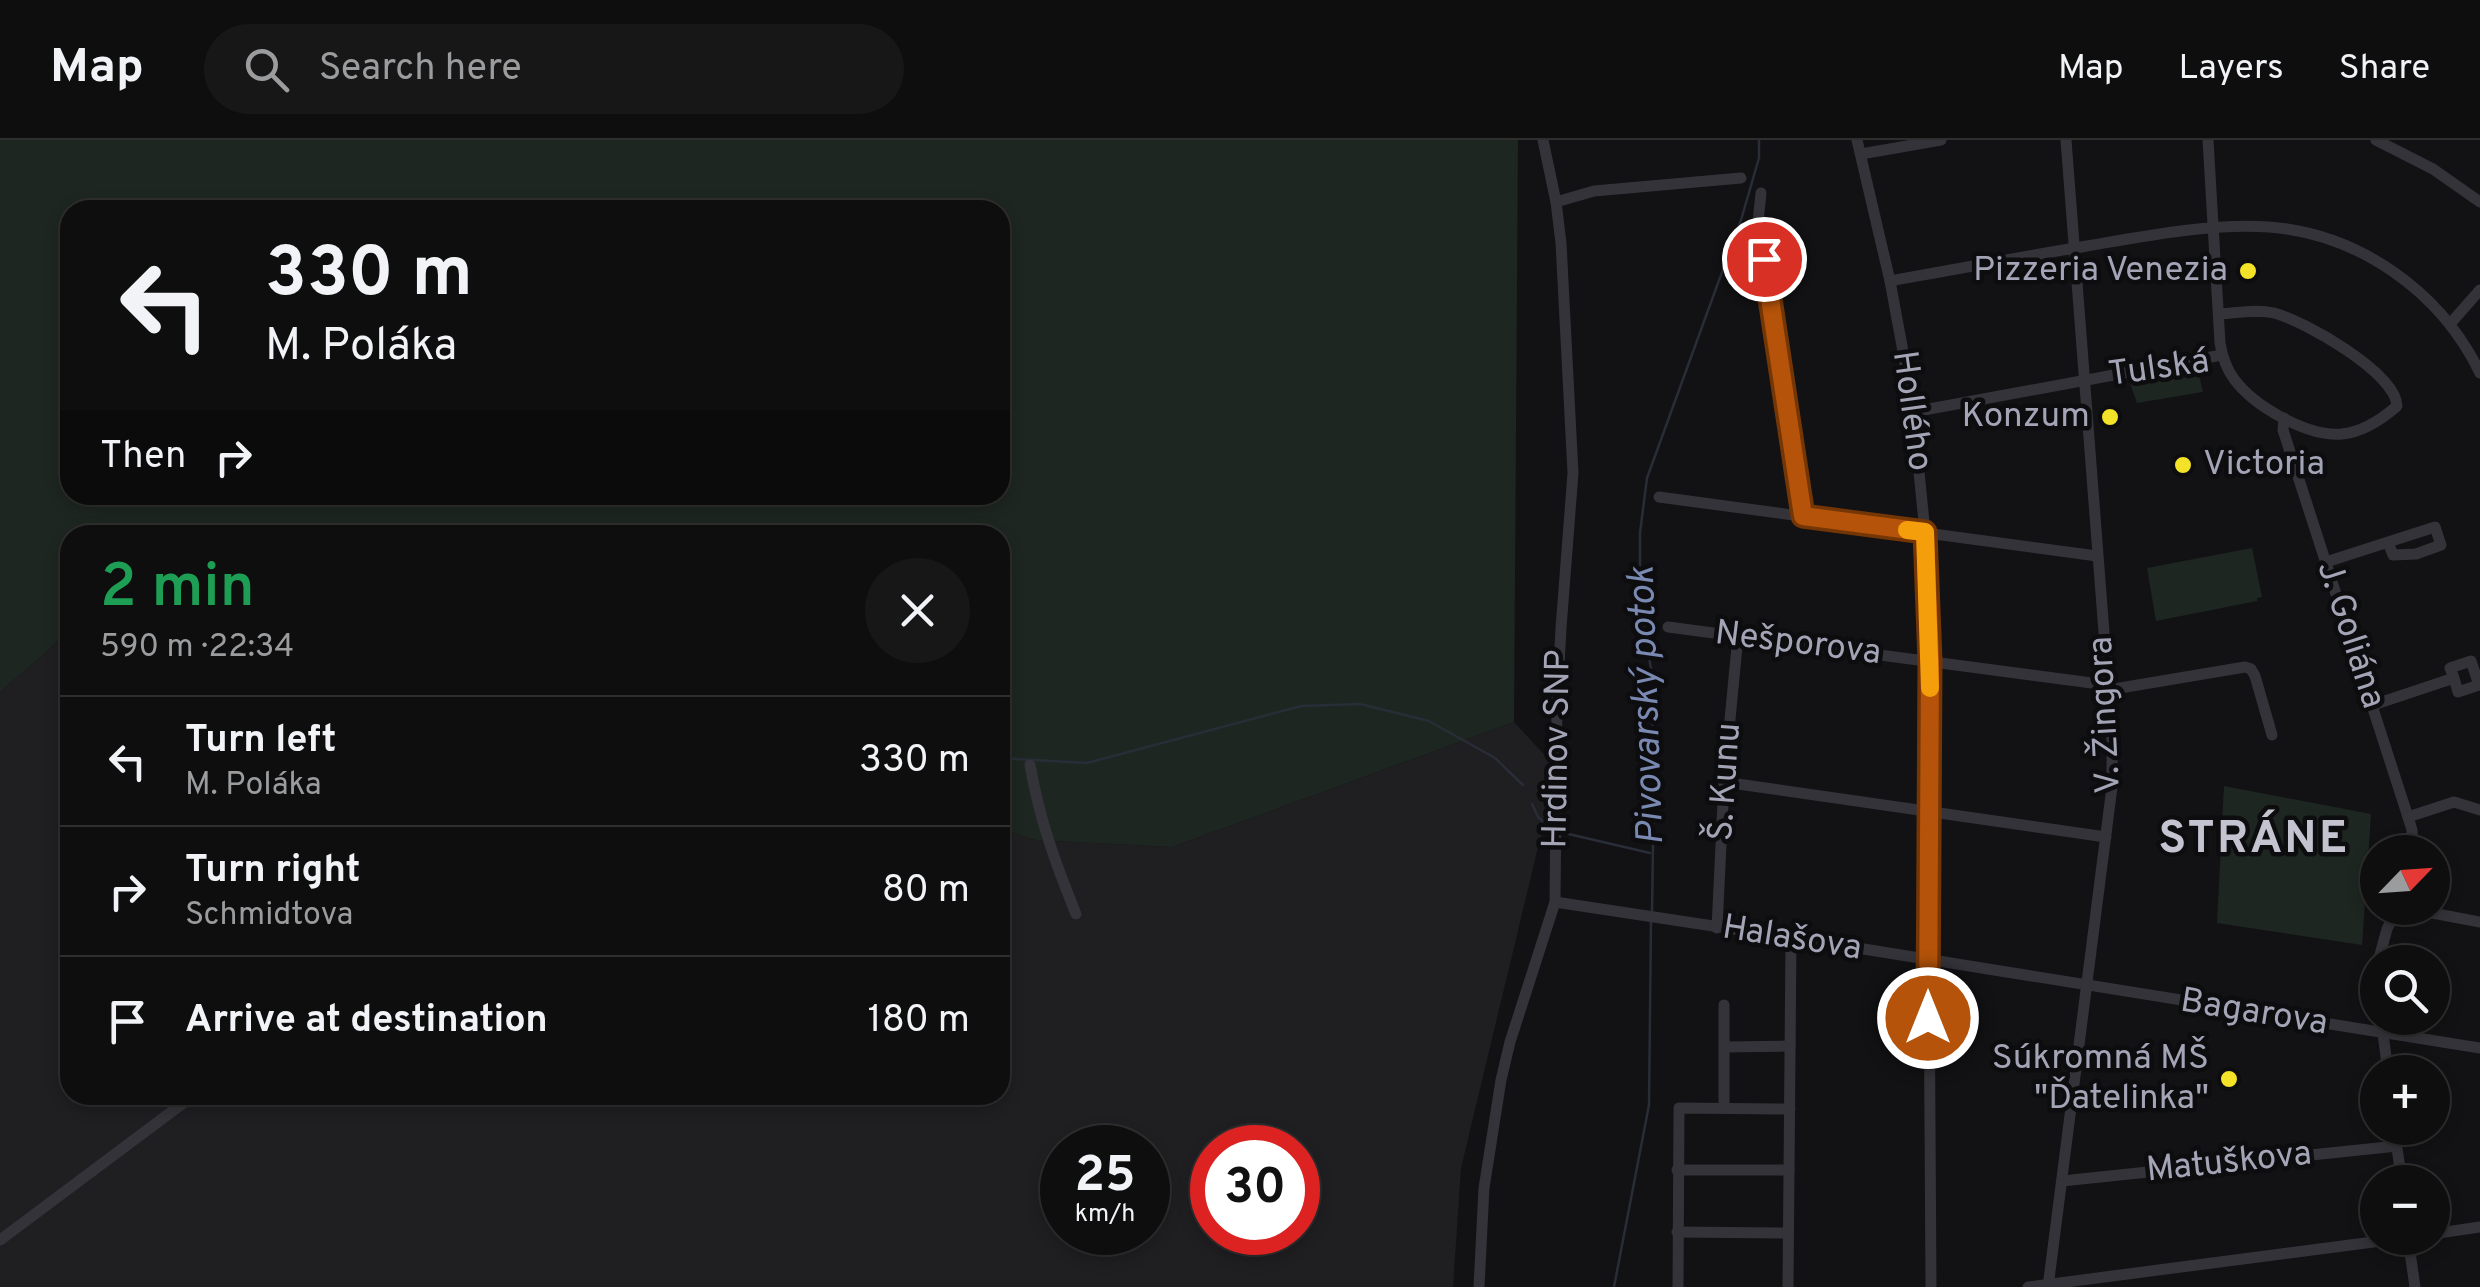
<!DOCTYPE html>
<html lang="en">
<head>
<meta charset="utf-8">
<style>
  :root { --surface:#0e0e0f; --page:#171718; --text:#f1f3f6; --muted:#9b9c9e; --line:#2e2e2f }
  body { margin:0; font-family:Overpass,sans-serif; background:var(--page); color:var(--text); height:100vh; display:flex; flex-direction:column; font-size:38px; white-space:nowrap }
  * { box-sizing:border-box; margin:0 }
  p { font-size:32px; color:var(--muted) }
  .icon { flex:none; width:55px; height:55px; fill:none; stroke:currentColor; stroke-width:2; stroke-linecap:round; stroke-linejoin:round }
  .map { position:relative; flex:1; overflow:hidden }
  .details { position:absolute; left:60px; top:385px; width:950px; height:580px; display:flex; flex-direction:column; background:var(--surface); border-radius:30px; box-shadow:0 5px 15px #0003,0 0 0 2px var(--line) }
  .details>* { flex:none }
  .banner { position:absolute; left:60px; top:60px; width:950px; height:305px; border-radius:30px; box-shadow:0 5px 15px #0003,0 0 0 2px var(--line); background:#0e0e0f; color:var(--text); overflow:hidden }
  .needle { width:65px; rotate:65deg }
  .fabs { position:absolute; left:2360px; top:695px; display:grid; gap:20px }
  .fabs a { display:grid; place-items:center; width:90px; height:90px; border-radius:50%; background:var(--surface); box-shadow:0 5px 15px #0003,0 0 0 2px var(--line); font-size:50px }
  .speed { position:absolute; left:1040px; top:985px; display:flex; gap:20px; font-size:50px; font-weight:700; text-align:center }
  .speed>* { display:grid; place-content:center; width:130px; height:130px; border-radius:50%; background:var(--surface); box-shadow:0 5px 15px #0003,0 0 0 2px var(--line); line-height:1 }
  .speed small { font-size:25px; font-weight:400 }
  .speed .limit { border:15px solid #d22; background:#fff; color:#111 }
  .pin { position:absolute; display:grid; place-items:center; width:85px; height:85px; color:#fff; margin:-42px; border:5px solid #fff; border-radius:50%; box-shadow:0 2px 10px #0007 }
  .me { position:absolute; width:110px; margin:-55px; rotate:0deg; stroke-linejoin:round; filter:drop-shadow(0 0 8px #0008) }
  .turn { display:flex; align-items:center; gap:35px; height:210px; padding:0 40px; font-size:45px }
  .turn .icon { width:130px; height:130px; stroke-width:2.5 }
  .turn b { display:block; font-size:70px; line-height:85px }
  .then { display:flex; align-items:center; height:95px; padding:0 40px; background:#0003; gap:20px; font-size:38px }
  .round { display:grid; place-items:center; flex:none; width:105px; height:105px; border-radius:52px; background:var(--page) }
  .summary { display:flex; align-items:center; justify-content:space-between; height:170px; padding:0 40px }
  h1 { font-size:60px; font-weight:600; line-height:75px; color:#1e9e55 }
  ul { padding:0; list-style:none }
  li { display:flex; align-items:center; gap:30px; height:130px; padding:0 40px; border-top:2px solid var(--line) }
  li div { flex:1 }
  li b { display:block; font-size:38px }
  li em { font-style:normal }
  header { display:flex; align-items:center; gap:60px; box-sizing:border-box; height:140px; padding:0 50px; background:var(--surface); border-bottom:2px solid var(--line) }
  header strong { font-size:48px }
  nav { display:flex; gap:55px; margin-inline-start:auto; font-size:35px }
  .search { width:700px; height:90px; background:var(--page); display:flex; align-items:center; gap:25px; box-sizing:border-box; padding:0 35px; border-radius:55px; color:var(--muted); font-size:38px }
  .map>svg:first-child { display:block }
</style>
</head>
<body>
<header>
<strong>Map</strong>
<div class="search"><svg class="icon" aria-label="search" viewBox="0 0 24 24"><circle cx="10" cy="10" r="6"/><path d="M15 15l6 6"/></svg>Search here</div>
<nav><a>Map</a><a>Layers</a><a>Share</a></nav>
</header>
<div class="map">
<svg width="2480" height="1147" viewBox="0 0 2480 1147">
  <rect width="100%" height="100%" fill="#121214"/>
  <path fill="#1f1e21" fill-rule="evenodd" d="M62,498L70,500V955H1000V689L1035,700L1172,707L1514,582L1563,635L1539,703L1461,1028L1453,1147H0V552ZM1062,1008H1148V1092H1062ZM1212,1008H1298V1092H1212Z"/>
  <g fill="#1e2621" fill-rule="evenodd">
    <path d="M0,0H1518L1514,582L1172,707L1035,700L1000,689V395H70V500L62,498L0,552ZM70,70H1000V355H70Z"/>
    <polygon points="2197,227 2203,252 2137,263 2129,240 2167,231"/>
    <polygon points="2252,408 2262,457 2257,458 2257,461 2156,481 2147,428"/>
    <polygon points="2224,646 2371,674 2362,805 2217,783"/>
  </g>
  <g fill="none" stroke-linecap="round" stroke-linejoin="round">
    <g stroke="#282d37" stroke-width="2.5">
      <polyline points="1000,618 1087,623 1301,566 1360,564 1429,581 1495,618 1523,645"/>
      <polyline points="1532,664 1538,677 1553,689"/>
      <polyline points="1560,692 1650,713"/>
      <polyline points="1652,773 1654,634 1651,529 1640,462 1640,393 1647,338 1741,80 1759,18 1759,0"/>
      <polyline points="1614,1147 1649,965 1651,781"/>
    </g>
    <g stroke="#333339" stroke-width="11">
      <polyline points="1857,0 1890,141 1902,206 1913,272 1925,392 1930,521 1929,821 1931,1147"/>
      <path d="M2208,0L2220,203C2222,215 2226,228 2234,239C2254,266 2307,297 2342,294C2362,292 2381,280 2397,266C2396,233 2305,181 2274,173C2256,169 2237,173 2219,174"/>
      <polyline points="2376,0 2433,29 2480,62"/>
      <polyline points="1861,14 1941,0"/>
      <polyline points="1761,53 1758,82 1803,377"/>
      <polyline points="1556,62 1594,51 1741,38"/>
      <path d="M1890,141C1956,129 2021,117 2087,106C2145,96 2211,83 2269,87C2360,94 2441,152 2480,233"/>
      <polyline points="2450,184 2480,150"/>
      <polyline points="1913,272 2222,215"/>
      <polyline points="2284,278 2283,290 2408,677 2412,690 2413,712"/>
      <polyline points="1659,357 2097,416"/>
      <polyline points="2326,422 2435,387 2441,405 2416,414 2393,415 2388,402"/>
      <polyline points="1668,487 2107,545"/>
      <polyline points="2108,550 2245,527 2251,529 2255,536 2272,595"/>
      <polyline points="2373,565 2454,538 2450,528 2471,521 2479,545 2458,552 2454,538"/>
      <path d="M1030,625C1040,681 1055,722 1076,774"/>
      <polyline points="1724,642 2106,697"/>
      <polyline points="2408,677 2454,662 2480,670"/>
      <polyline points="1555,762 1845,806 2480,908"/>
      <polyline points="2406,768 2480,782"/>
      <polyline points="1717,788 1724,642 1738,496"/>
      <polyline points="2378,822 2387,789 2397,768"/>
      <polyline points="2378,827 2378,841"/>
      <polyline points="2381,878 2388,932"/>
      <polyline points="1725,907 1790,906"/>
      <polyline points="1724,968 1724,865"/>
      <polyline points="2394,988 2402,1042"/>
      <polyline points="1677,1030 1789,1030"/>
      <polyline points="2062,1041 2397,1006"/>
      <polyline points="1677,1092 1788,1093"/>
      <polyline points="2432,1094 2480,1087"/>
      <polyline points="2408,1098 2415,1147"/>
      <polyline points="0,1100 194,955"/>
      <polyline points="1479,1147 1484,1048 1501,940 1510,902 1555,762 1557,563 1561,488 1573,333 1561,103 1556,62 1543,0"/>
      <polyline points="1678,1147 1679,968 1790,969"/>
      <polyline points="1788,1147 1791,799"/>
      <polyline points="2028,1147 2404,1098"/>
      <polyline points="2048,1147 2112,647 2112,596 2066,0"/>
    </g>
  </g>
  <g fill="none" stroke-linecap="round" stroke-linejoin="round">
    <defs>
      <polyline id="route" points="1764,119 1803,376 1925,392 1930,521 1928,878"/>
    </defs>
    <use href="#route" stroke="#753606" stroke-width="25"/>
    <use href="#route" stroke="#b45309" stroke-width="18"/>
    <polyline stroke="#f59e0b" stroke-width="18" points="1907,390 1925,392 1930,548"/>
  </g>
  <g fill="#f4e229" stroke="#0d0d0f" stroke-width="4">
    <circle cx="2248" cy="131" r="10"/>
    <circle cx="2110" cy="277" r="10"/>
    <circle cx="2183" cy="325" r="10"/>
    <circle cx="2229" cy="939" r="10"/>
  </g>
  <g text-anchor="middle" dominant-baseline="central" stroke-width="9" stroke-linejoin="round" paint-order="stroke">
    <g font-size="35" fill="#a3a4b5" stroke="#0d0d0f" text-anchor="end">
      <text x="2228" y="131">Pizzeria Venezia</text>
      <text x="2090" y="277">Konzum</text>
      <text x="2203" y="325" text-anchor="start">Victoria</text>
      <text x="2209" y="919">Súkromná MŠ<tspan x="2209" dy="40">"Ďatelinka"</tspan></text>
    </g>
    <g font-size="35" fill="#a3a4b5" stroke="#0d0d0f">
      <text transform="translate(2159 229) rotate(-8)">Tulská</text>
      <text transform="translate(1911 271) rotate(82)">Hollého</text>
      <text transform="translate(2350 495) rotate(72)">J. Goliána</text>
      <text transform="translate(1798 504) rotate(7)">Nešporova</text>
      <text transform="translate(2106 575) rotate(-93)">V. Žingora</text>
      <text transform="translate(1558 609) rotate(-89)">Hrdinov SNP</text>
      <text transform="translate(1726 642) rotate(-86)">Š. Kunu</text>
      <text transform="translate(1792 799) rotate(9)">Halašova</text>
      <text transform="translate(2254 873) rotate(9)">Bagarova</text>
      <text transform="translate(2229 1023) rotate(-6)">Matuškova</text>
    </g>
    <g font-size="38" font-style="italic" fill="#7989b1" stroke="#0d0d0f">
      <text transform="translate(1648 566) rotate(-92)">Pivovarský potok</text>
    </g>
    <g font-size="45" font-weight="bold" letter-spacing="2.5" fill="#c4c4d1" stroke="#0d0d0f">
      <text x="2254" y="700">STRÁNE</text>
    </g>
  </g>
</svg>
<div class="fabs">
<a><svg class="needle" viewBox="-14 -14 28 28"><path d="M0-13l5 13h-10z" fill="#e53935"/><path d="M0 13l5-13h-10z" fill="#9b9c9e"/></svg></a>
<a><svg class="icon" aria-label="search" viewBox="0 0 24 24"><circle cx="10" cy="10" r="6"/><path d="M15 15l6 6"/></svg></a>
<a>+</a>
<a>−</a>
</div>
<div class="speed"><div>25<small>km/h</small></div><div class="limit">30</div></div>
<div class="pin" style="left:1764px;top:119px;background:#d93025"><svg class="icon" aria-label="arrive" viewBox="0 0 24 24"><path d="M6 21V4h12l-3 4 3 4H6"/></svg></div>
<svg class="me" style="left:1928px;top:878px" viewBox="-20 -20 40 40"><circle r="17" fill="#b45309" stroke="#fff" stroke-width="3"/><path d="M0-11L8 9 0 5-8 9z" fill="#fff"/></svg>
<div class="banner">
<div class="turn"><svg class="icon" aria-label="left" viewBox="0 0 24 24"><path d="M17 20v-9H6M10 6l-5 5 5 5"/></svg><div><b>330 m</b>M. Poláka</div></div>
<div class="then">Then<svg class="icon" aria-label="right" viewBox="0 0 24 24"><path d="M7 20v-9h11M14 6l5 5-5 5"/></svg></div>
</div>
<section class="details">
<div class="summary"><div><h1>2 min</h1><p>590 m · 22:34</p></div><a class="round"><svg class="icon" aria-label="close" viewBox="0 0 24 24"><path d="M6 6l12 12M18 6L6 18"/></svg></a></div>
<ul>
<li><svg class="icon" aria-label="left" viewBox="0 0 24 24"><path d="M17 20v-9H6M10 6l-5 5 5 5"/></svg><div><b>Turn left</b><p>M. Poláka</p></div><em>330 m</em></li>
<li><svg class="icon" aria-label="right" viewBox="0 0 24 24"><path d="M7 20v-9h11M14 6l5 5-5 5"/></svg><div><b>Turn right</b><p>Schmidtova</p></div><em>80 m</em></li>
<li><svg class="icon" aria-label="arrive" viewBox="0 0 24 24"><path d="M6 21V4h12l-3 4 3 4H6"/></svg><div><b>Arrive at destination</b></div><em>180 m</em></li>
</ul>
</section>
</div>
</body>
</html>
